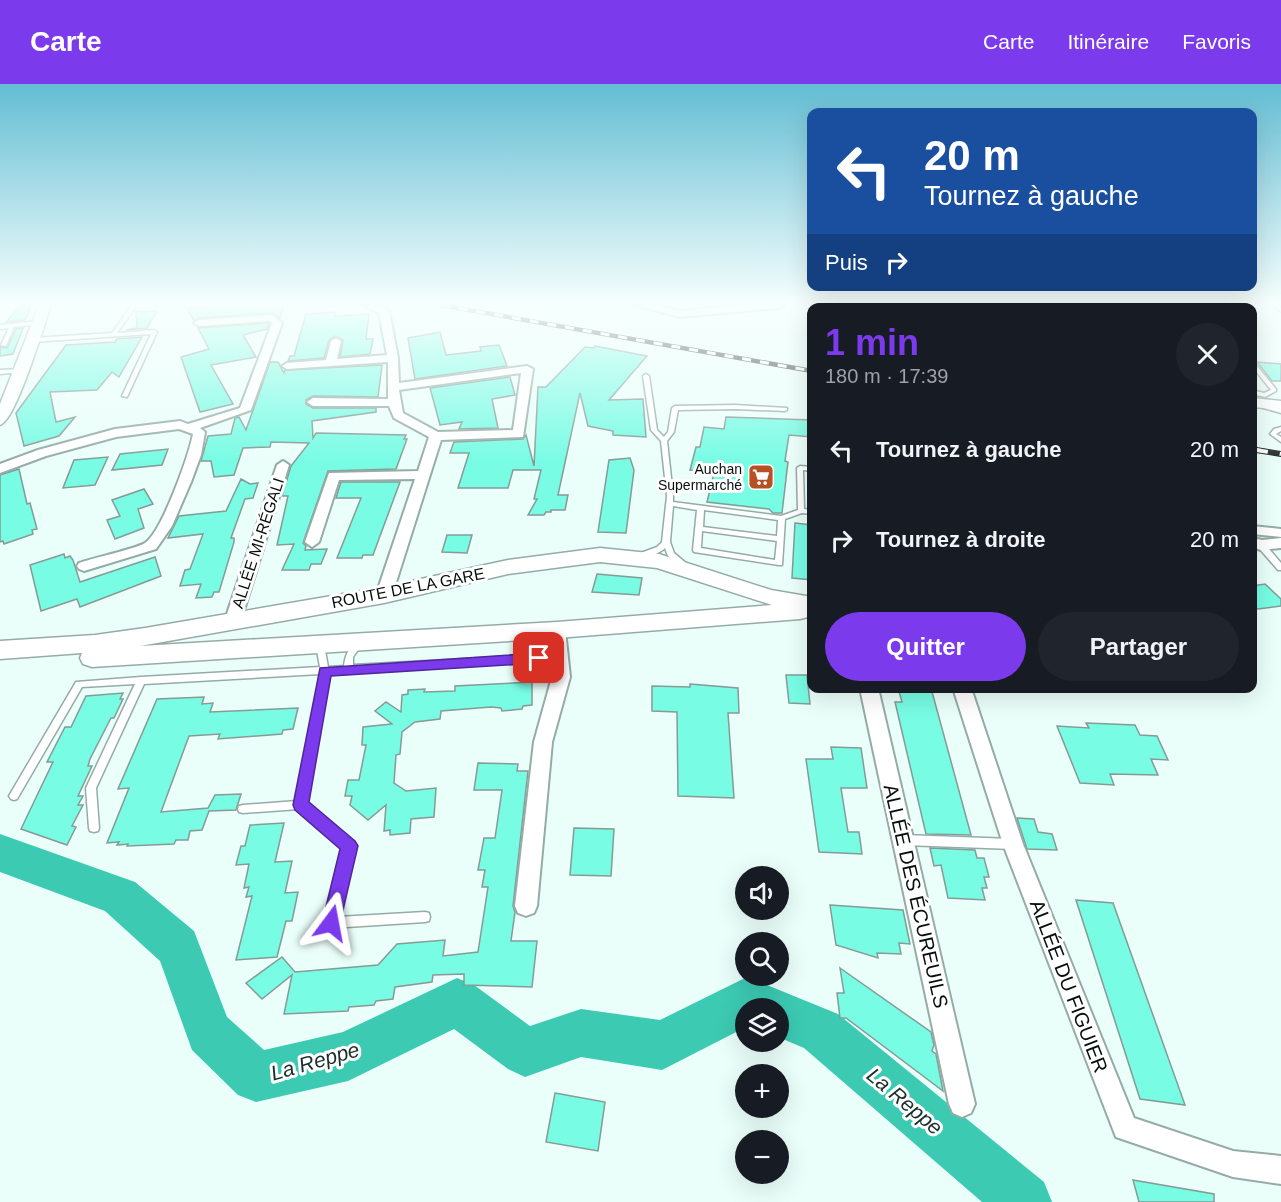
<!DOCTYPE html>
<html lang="fr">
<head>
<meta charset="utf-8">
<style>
  :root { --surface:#171b24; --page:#20242c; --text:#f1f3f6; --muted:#9ea1a6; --accent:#7c3aed }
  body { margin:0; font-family:Arial,sans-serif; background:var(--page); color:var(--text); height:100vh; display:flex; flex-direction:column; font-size:22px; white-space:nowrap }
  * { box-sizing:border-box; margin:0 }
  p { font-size:20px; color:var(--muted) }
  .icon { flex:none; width:33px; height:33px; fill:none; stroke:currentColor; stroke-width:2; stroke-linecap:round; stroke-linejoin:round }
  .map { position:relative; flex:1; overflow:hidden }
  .panel { position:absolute; left:807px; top:219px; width:450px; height:390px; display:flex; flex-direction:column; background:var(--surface); border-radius:12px; box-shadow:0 6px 24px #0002 }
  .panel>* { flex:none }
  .top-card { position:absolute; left:807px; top:24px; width:450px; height:183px; border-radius:12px; box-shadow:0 6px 24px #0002; background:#1a4fa0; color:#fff; overflow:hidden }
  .buttons { position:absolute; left:735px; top:782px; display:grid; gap:12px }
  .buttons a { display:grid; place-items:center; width:54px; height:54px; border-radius:50%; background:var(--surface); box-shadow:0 6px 24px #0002; font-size:30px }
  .pin { position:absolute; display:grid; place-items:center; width:51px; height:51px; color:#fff; margin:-26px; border-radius:12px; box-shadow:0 3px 9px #0006 }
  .me { position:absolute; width:66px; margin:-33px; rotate:13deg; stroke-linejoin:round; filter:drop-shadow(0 0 4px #0008) }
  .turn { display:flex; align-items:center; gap:21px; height:126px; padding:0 18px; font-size:27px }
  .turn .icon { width:78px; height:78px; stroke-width:2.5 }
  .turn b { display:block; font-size:42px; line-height:51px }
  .then { display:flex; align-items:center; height:57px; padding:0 18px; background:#0003; gap:12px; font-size:22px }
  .round { display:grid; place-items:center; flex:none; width:63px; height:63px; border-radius:32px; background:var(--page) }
  .overview { display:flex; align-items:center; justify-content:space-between; height:102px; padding:0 18px }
  h1 { font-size:36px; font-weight:800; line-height:45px; color:var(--accent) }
  .button { display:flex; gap:12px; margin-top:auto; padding:12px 18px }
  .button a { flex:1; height:69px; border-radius:36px; background:var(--accent); color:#fff; font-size:24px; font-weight:800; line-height:69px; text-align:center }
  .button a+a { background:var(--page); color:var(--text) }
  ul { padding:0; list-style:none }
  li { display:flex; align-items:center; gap:18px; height:90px; padding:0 18px }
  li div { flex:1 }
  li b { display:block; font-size:22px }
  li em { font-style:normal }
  header { display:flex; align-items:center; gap:36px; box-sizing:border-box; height:84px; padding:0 30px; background:var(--accent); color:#fff }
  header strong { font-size:28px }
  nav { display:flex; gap:33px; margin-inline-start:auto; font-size:21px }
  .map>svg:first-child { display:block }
</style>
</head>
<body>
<header>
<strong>Carte</strong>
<nav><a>Carte</a><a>Itinéraire</a><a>Favoris</a></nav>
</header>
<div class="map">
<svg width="1281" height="1118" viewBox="0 0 1281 1118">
  <rect width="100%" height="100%" fill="#ebfffa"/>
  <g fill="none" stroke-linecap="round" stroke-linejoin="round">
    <polygon fill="#3ccab3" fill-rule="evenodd" points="0,750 135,798 194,847 227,933 264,966 343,948 457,894 474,901 530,942 581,925 660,936 747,893 838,930 1044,1098 1052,1118 982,1118 804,964 778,953 778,924 746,924 746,943 662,986 581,973 525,993 508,985 454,945 348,997 256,1018 238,1011 192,966 160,877 105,827 0,788"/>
  </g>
  <g fill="#78fce4" stroke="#859b96" stroke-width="1.5">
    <polygon points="21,221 31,221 25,236 6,238"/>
    <polygon points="227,221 284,221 280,234 272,229 199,234 194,237 187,224"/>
    <polygon points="157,227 147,244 126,246 137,244 136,228"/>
    <polygon points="335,228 335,232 369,230 366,255 373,255 370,270 340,273 343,256 335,252 329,256 324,274 288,277 290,272 294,272 306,230"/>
    <polygon points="269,239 267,245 243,251 256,273 211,281 233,320 200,328 181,273 209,265 198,244"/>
    <polygon points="23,244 13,270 0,272 0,263 7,264 16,245"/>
    <polygon points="440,248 446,271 481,267 480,263 499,261 507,282 415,295 408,254"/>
    <polygon points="142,253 119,293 112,288 97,306 50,308 56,338 75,333 59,352 24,362 16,329 66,261 115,258 117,255"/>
    <polygon points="595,262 647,272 609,316 643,315 646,353 613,351 613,347 588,342 580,309 558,411 568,411 565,426 551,426 551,428 546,428 544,431 528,431 537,415 534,415 541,386 513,386 508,404 458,404 469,369 450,369 454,358 523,355 526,351 534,382 538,303 546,303 585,263 594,264"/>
    <polygon points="270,278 278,278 284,289 285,286 382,281 378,313 313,312 306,316 306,320 313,324 376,324 376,328 312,337 313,354 316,349 406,351 404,355 407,355 396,385 328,387 303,459 306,462 305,466 327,465 321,480 311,480 309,486 282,486 294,460 277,461 288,412 282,412 291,382 309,359 271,358 270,363 243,364 234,391 214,393 211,377 201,377 208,352 231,350 235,334 239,333 246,346"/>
    <polygon points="1257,278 1281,280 1281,297 1272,297"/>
    <polygon points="510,293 515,311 492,315 498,344 459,345 462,338 440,341 430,304"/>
    <polygon points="726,333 812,336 812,353 789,351 785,377 788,378 782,429 773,429 769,425 707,418 714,389 690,386 696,363 700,363 704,343 724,345"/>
    <polygon points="168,365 162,381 112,386 120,370"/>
    <polygon points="108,373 95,401 63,404 74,376"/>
    <polygon points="630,374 634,386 626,449 598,448 609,376"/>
    <polygon points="19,385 27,420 30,419 37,445 32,446 33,450 4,460 3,457 0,458 0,391"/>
    <polygon points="241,395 250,400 258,399 253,414 245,415 231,454 234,454 234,458 219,508 214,508 212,513 196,514 201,500 180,502 185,486 190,485 203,450 168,454 179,432 226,427"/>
    <polygon points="341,398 400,398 373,471 363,471 362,474 337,474 361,414 336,414"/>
    <polygon points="144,405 153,420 138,425 144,444 115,455 107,436 120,432 112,416"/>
    <polygon points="795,439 812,441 812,496 792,494"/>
    <polygon points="447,451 472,451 467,469 442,468"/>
    <polygon points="64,470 65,474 70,472 73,476 80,498 155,473 161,492 80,523 77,515 41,527 30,481"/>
    <polygon points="597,490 642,494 639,511 592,508"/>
    <polygon points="1265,500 1281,515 1281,522 1258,525 1252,521 1252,502"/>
    <polygon points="786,591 807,591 810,620 789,619"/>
    <polygon points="532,598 532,621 523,622 522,625 502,627 501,624 491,623 441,627 440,635 415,638 402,648 400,670 396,671 394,699 406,707 436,704 434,733 411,735 410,749 390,751 390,746 384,747 386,721 368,736 350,721 352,712 345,712 348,696 359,696 366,661 362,661 363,643 392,640 375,627 386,618 401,628 402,611 408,610 408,606 425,605 424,608 455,607 455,602"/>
    <polygon points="690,600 738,604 739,629 728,629 734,714 678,712 677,628 652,627 652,602 690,603"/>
    <polygon points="898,604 931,604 971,751 926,750 895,618 902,618"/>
    <polygon points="123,609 120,615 123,615 114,634 111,634 90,675 88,682 92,682 78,712 83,712 78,721 83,721 72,742 76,743 67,761 21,745 53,678 47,678 65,643 71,643 86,612"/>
    <polygon points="204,613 202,620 213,619 210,628 298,624 293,645 283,646 282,650 218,655 220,650 189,652 161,728 208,724 215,711 241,710 236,726 209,727 202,746 190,747 188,756 176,756 174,760 127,762 128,760 117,761 119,758 107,759 129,704 118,705 157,615"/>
    <polygon points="1086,639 1135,641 1140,651 1157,652 1168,676 1151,675 1158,691 1110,690 1114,701 1080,699 1057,642 1089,644"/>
    <polygon points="831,663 861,664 867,704 841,704 848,748 859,748 862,770 819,768 806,675 833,675"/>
    <polygon points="478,679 518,680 517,687 528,687 513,822 515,828 511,857 537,857 532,903 464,901 464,890 433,891 432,898 395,903 393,915 376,917 374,921 349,923 348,927 284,930 292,891 262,915 246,899 282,873 295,888 378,881 397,860 445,856 443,872 478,868 488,803 482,803 485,786 478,786 484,754 495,754 502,706 474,706"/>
    <polygon points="1017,734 1034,735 1038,748 1052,750 1057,766 1027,765"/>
    <polygon points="284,739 275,778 292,777 285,809 298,808 292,837 286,837 277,873 236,876 252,812 246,813 249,803 244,804 249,780 236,781 241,762 245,762 250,741"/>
    <polygon points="574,744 614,745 611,792 570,791"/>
    <polygon points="930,764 975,766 977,774 984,774 989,793 984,793 987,804 982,804 985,816 948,814 941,781 934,782"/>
    <polygon points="1076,816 1113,819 1185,1021 1140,1015"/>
    <polygon points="830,821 903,826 910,860 899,859 901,870 877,869 878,874 836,861"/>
    <polygon points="840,884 931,948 934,961 932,967 936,970 943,1007 846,934 840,934 837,909 844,909"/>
    <polygon points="555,1009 605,1018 598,1067 546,1058"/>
    <polygon points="1133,1096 1214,1110 1214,1118 1139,1118"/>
  </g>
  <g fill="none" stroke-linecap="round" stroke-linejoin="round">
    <defs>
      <g id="service">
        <polygon points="132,221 137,221 117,249 154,246 157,248 127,313 122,312 151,250 32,258 29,256 32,254 112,249"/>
        <polygon points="1180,221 1185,221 1186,224 1181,224"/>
        <polygon points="1274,221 1279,221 1281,224 1281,228"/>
        <polygon points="39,237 41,238 41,240 14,243 6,262 1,261 9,244 0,245 0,241"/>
        <polygon points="1252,276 1276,305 1276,307 1265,313 1252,310 1252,306 1264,309 1271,306 1252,282"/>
        <polygon points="22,285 24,286 24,288 0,290 0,286"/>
        <path d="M646,290L649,292L657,346L664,353L668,348L672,324L675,322L735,321L787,324V326L785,327L735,325L678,326L674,348L667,357L673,412V418L781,432L798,426L797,384L800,382L812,383V387L803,386L804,425L812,426V430L802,429L785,435L782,481H779L694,468L693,466L697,426L673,422L670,458L674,469L687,480L688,482L687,484H681L668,472L665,464C659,470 646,474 638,474L637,472L638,470L657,463L662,458L667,412L661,357L651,346L643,292ZM704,426L778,436L777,452L703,443ZM702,447L777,457L775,476L701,464Z"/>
        <polygon points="1262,320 1281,325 1281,329 1260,323 1260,321"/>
        <polygon points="1281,343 1281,347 1276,350 1281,353 1281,358 1270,350 1274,345"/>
        <polygon points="1258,459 1264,459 1281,479 1281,486 1278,486 1258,463 1257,461"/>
        <path d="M358,557L362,560L353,573V581L539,571L543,574L539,577L351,588L348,589H329L306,719L353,759L354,762L338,833L425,828L429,829L430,833L429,837L425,838L331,844L327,843L325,839L343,764L299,725L243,729L239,728L238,725L239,722L243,721L297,717L320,590L144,600L96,704L99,744L98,747L94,748L90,747L89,744L86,704L135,600L82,603L17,715L14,716L11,715L9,712L76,598L141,593L320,583L316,561L320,558L324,561L328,583L344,582C345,572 349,562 358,557Z"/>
        <polygon points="904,751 1013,755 1017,757 1018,760 1017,763 1013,765 904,761 900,759 899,756 900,753"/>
      </g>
      <g id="minor">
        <path d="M363,221H378L389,227L398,274L399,299L527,282L533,285L523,353L441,356L392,511L389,515H379L376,511L415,395L339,396L319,458L312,463L305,458L329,389L418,387L429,353L394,334L389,322H313L307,318L313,314L388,315V278L287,285L282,282L287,279L326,276L331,257L336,254L341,257L337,275L387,271L379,229ZM521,289L513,346L438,348L403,329L399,306Z"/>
        <polygon points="634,221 654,221 680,227 743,221 784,221 779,224 680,233"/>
        <path d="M272,231L282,239L251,326L200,344L205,348L201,371L191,398L172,442L156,465L84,487L79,485L77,482L79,479C93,474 135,465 145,459C162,448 189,371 193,350L179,345L116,353L46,372L0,389V380L38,366L115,345L180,337L188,340L240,324L272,239L270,237L199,242L194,239L199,236Z"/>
        <polygon points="283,377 289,381 241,536 239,540 227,540 225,536 277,381"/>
        <polygon points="1252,442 1281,445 1281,453 1252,450"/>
        <polygon points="1252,454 1262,456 1281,454 1281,464 1261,466 1252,463"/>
        <polygon points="557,540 563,542 565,546 570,593 552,658 537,822 534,829 526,832 518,829 515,822 534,658 552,593 549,546 551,542"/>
        <polygon points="860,604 878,604 975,1020 971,1029 962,1033 953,1029 949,1020"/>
        <polygon points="953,604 971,604 1023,760 1134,1034 1233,1067 1281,1072 1281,1100 1233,1093 1116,1053 1003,760"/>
      </g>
      <g id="tertiary">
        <path d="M39,221H51C44,241 16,337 0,341V320Z"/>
        <polygon points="1252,314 1281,317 1281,325 1252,323"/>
      </g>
      <g id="secondary">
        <polygon points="1184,221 1198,221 1199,224 1185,224"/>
        <path d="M600,464L659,470L771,506L812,513V529L808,533L800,535L557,554L92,583L83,580L80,574L82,569L0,575V557L95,551L145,544L384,503L508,476ZM600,478L657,484L772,521L557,538L140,562L384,519L508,490Z"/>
      </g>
    </defs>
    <use href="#service" stroke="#95aca6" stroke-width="3"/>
    <use href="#minor" stroke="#95aca6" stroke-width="4"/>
    <use href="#tertiary" stroke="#95aca6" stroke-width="3"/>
    <use href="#secondary" stroke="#95aca6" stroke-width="3"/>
    <use href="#service" fill="#fff" fill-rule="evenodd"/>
    <use href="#minor" fill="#fff" fill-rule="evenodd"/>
    <use href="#tertiary" fill="#fff" fill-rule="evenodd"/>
    <use href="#secondary" fill="#fff" fill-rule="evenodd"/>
    <defs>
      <g id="rail-far1">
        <polyline points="441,221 812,287"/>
        <polyline points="1252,365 1265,367"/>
      </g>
      <polyline id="rail" points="1256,366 1281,370"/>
    </defs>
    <use href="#rail-far1" stroke="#252e2c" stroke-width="4.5"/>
    <use href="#rail" stroke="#252e2c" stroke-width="6"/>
    <use href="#rail-far1" stroke="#fff" stroke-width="3" stroke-dasharray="9" stroke-linecap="butt"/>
    <use href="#rail" stroke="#fff" stroke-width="4" stroke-dasharray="12" stroke-linecap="butt"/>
  </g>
  <linearGradient id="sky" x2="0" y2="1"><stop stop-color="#63bdd3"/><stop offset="0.58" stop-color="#f6fffd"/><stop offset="1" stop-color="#f6fffd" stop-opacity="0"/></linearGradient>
  <rect width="1281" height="378" fill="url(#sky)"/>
  <polygon fill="#7c3aed" stroke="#51269a" stroke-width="1.5" points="539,569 546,574 539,579 331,592 309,718 355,757 358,762 340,839 338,845 331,848 325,845 322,839 340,765 295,726 293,721 320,584"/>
  <defs>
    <symbol id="supermarket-square" viewBox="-11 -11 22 22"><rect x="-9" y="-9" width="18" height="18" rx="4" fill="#b75124" stroke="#fff"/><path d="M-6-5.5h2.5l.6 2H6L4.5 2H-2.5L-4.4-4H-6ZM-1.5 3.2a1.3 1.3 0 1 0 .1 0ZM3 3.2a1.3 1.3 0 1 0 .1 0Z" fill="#fff"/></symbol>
  </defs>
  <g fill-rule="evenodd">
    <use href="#supermarket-square" x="746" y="378" width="30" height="30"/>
  </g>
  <g text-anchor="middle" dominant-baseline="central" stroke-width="6" stroke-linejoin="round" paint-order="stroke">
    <g font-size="14" fill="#070f0d" stroke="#fff" text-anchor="end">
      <text x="742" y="385">Auchan<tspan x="742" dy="16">Supermarché</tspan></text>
    </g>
    <g font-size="16" fill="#070f0d" stroke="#fff">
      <text transform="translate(258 459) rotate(-72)">ALLÉE MI-RÉGALI</text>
      <text transform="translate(408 504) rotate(-11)">ROUTE DE LA GARE</text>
    </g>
    <g font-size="20" fill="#070f0d" stroke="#fff">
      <text transform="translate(916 812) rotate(77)">ALLÉE DES ÉCUREUILS</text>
      <text transform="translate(1069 902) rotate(69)">ALLÉE DU FIGUIER</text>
    </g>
    <g font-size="21" font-style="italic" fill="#182f2b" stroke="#fff">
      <text transform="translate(315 977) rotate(-16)">La Reppe</text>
      <text transform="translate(905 1017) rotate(40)">La Reppe</text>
    </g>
  </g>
</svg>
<div class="buttons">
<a><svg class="icon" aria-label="sound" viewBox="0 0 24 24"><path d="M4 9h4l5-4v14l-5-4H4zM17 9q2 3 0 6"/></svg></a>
<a><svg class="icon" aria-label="search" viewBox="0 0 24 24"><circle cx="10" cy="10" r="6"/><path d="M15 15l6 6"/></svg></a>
<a><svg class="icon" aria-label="layers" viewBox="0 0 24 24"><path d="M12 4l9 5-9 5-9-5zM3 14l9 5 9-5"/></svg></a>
<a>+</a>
<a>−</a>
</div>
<div class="pin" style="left:539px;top:574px;background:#d93025"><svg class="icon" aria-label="arrive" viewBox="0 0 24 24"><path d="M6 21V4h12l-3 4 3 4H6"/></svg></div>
<svg class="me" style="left:331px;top:839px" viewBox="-20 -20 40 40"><path d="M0-17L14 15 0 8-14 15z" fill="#7c3aed" stroke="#fff" stroke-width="4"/></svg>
<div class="top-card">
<div class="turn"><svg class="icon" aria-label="left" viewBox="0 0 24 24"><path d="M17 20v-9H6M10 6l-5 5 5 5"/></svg><div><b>20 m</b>Tournez à gauche</div></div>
<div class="then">Puis<svg class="icon" aria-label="right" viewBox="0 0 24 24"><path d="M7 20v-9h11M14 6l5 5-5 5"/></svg></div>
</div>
<section class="panel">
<div class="overview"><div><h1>1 min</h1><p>180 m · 17:39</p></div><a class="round"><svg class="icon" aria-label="close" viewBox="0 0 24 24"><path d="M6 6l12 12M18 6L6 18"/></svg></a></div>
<ul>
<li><svg class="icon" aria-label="left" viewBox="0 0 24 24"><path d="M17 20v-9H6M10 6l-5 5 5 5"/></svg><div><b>Tournez à gauche</b></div><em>20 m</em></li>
<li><svg class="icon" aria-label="right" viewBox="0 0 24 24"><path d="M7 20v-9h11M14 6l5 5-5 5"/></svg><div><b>Tournez à droite</b></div><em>20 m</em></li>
</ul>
<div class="button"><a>Quitter</a><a>Partager</a></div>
</section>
</div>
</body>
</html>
